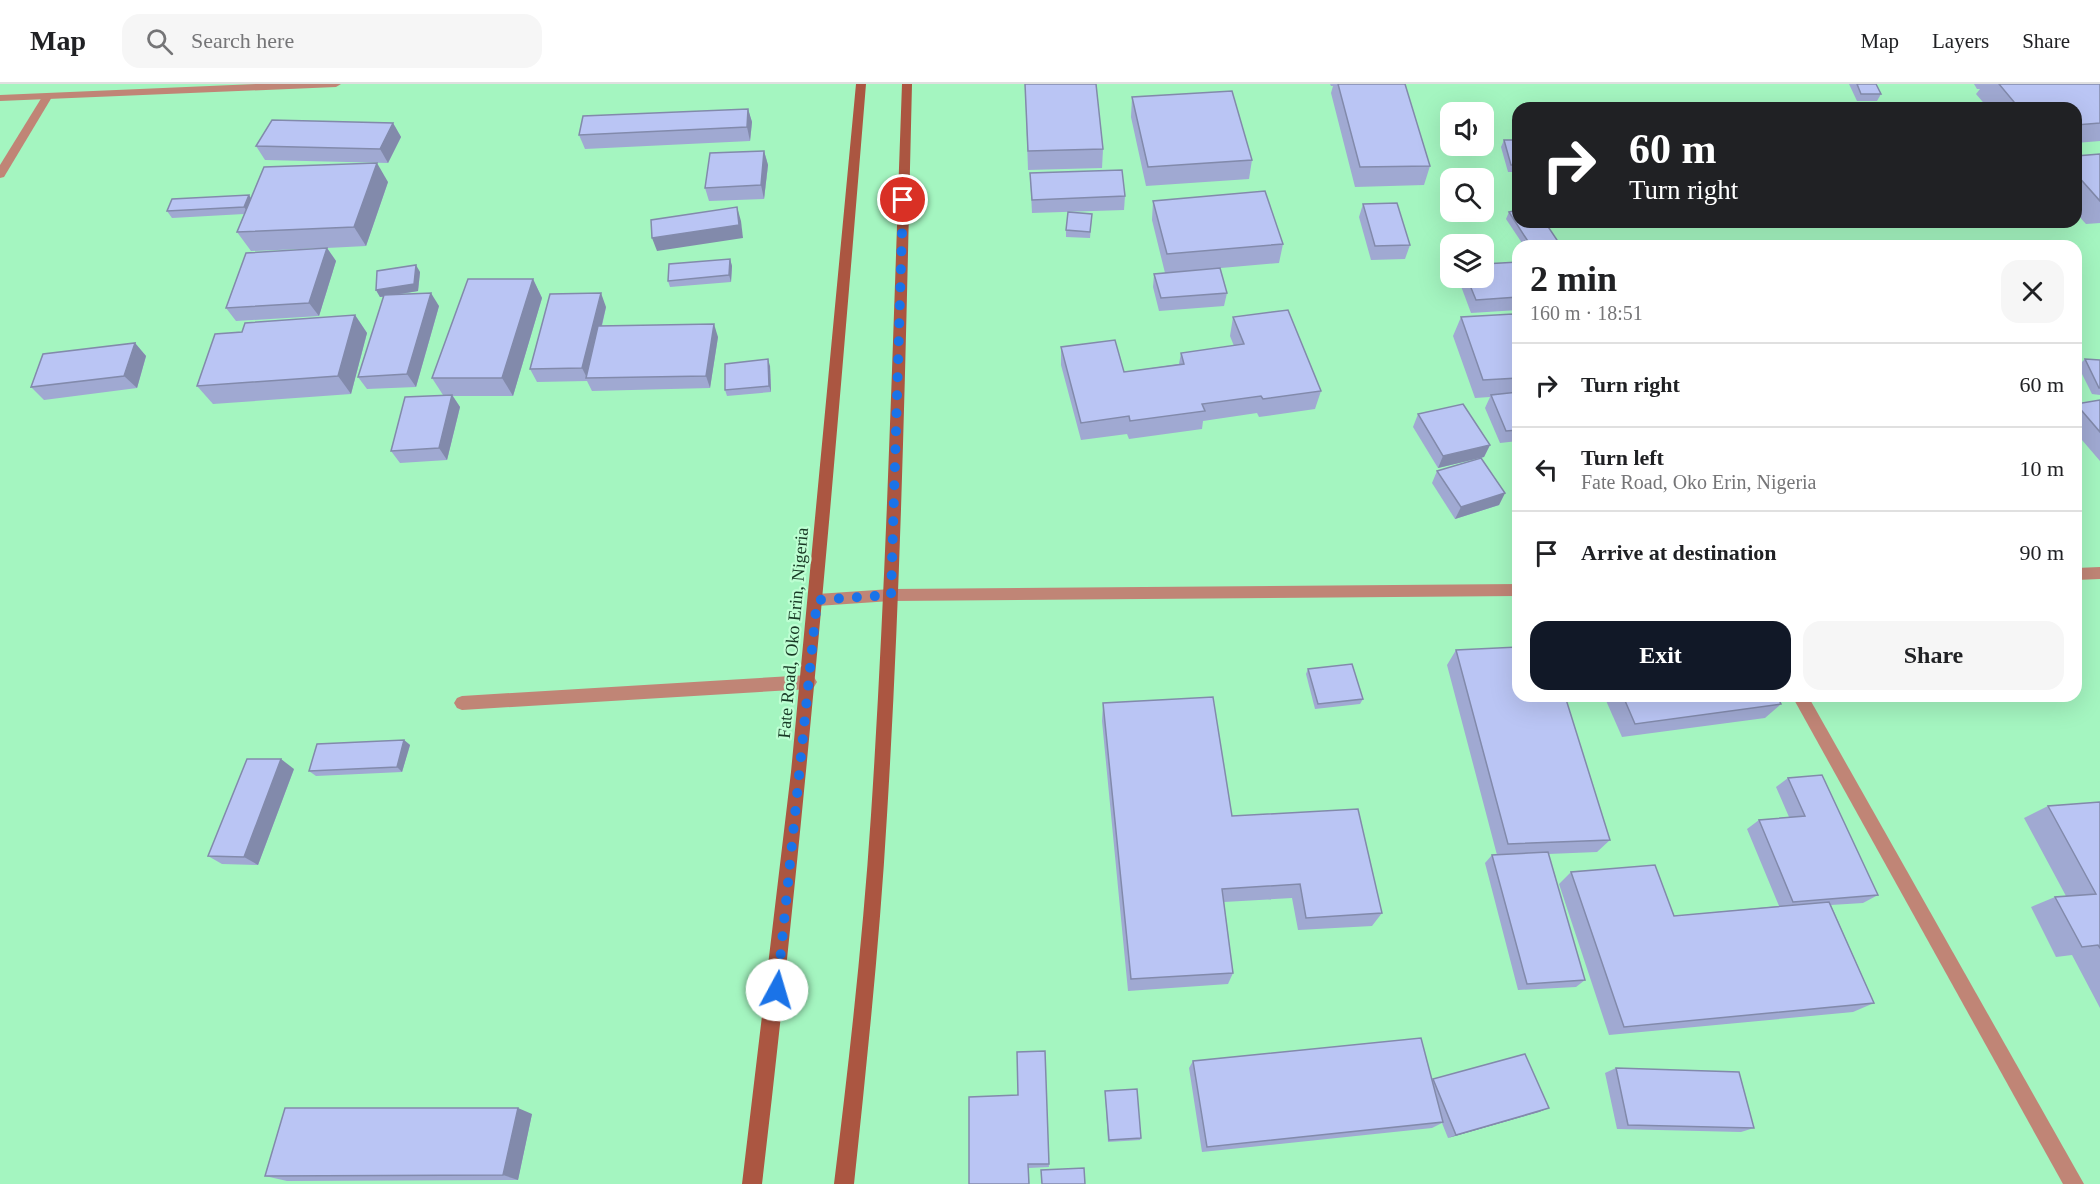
<!DOCTYPE html>
<html lang="en">
<head>
<meta charset="utf-8">
<style>
  :root { --surface:#fff; --page:#f6f6f6; --text:#202124; --muted:#757577; --line:#e0e0e0; --accent:#111827 }
  body { margin:0; font-family:Georgia,serif; background:var(--page); color:var(--text); height:100vh; display:flex; flex-direction:column; font-size:22px; white-space:nowrap }
  * { box-sizing:border-box; margin:0 }
  p { font-size:20px; color:var(--muted) }
  .icon { flex:none; width:33px; height:33px; fill:none; stroke:currentColor; stroke-width:2; stroke-linecap:round; stroke-linejoin:round }
  .map { position:relative; flex:1; overflow:hidden }
  .side { position:absolute; left:1512px; top:156px; width:570px; height:462px; display:flex; flex-direction:column; background:var(--surface); border-radius:18px; box-shadow:0 6px 24px #0002 }
  .side>* { flex:none }
  .banner { position:absolute; left:1512px; top:18px; width:570px; height:126px; border-radius:18px; box-shadow:0 6px 24px #0002; background:#202124; color:#fff; overflow:hidden }
  .tools { position:absolute; left:1440px; top:18px; display:grid; gap:12px }
  .tools a { display:grid; place-items:center; width:54px; height:54px; border-radius:12px; background:var(--surface); box-shadow:0 6px 24px #0002; font-size:30px }
  .pin { position:absolute; display:grid; place-items:center; width:51px; height:51px; color:#fff; margin:-26px; border:3px solid #fff; border-radius:50%; box-shadow:0 2px 6px #0007 }
  .me { position:absolute; width:66px; margin:-33px; rotate:6deg; stroke-linejoin:round; filter:drop-shadow(0 0 4px #0008) }
  .turn { display:flex; align-items:center; gap:21px; height:126px; padding:0 18px; font-size:27px }
  .turn .icon { width:78px; height:78px; stroke-width:2.5 }
  .turn b { display:block; font-size:42px; line-height:51px }
  .round { display:grid; place-items:center; flex:none; width:63px; height:63px; border-radius:18px; background:var(--page) }
  .head { display:flex; align-items:center; justify-content:space-between; height:102px; padding:0 18px }
  h1 { font-size:36px; font-weight:600; line-height:45px }
  .action { display:flex; gap:12px; margin-top:auto; padding:12px 18px }
  .action a { flex:1; height:69px; border-radius:18px; background:var(--accent); color:#fff; font-size:24px; font-weight:600; line-height:69px; text-align:center }
  .action a+a { background:var(--page); color:var(--text) }
  ul { padding:0; list-style:none }
  li { display:flex; align-items:center; gap:18px; height:84px; padding:0 18px; border-top:2px solid var(--line) }
  li div { flex:1 }
  li b { display:block; font-size:22px }
  li em { font-style:normal }
  header { display:flex; align-items:center; gap:36px; box-sizing:border-box; height:84px; padding:0 30px; background:var(--surface); border-bottom:2px solid var(--line) }
  header strong { font-size:28px }
  nav { display:flex; gap:33px; margin-inline-start:auto; font-size:21px }
  .search { width:420px; height:54px; background:var(--page); display:flex; align-items:center; gap:15px; box-sizing:border-box; padding:0 21px; border-radius:18px; color:var(--muted); font-size:22px }
  .map>svg:first-child { display:block }
</style>
</head>
<body>
<header>
<strong>Map</strong>
<div class="search"><svg class="icon" aria-label="search" viewBox="0 0 24 24"><circle cx="10" cy="10" r="6"/><path d="M15 15l6 6"/></svg>Search here</div>
<nav><a>Map</a><a>Layers</a><a>Share</a></nav>
</header>
<div class="map">
<svg width="2100" height="1100" viewBox="0 0 2100 1100">
  <rect width="100%" height="100%" fill="#a4f5c0"/>
  <g fill="none" stroke-linecap="round" stroke-linejoin="round">
    <g fill="#c08576" fill-rule="evenodd">
      <polygon points="47,10 52,13 4,93 0,94 0,81 42,13"/>
      <polygon points="809,591 814,593 817,598 814,603 809,605 462,626 457,624 454,619 457,614 462,612"/>
    </g>
    <g fill="#c08576" fill-rule="evenodd">
      <polygon points="256,0 341,0 336,3 0,17 0,11"/>
      <polygon points="2100,483 2100,495 2076,496 2076,484"/>
      <polygon points="1518,500 1518,512 891,517 817,522 812,520 810,516 812,512 817,510 891,505"/>
      <polygon points="1792,612 1808,612 2084,1100 2063,1100"/>
    </g>
    <g fill="#ab5641" fill-rule="evenodd">
      <path d="M856,0H866C836,367 805,734 762,1100H742L791,688Z"/>
      <path d="M902,0H912C906,244 902,487 887,731C880,854 867,977 854,1100H834C849,977 863,854 871,731C887,487 893,244 902,0Z"/>
    </g>
  </g>
  <g fill="#a0a9d2">
    <polygon points="1025,0 1103,65 1102,84 1028,86"/>
    <polygon points="1330,0 1405,0 1430,82 1424,101 1355,103 1331,9 1333,2 1331,2"/>
    <polygon points="1849,0 1876,0 1881,10 1877,17 1857,17"/>
    <polygon points="1974,0 2100,0 2100,57 2076,59 2076,24 1988,24 1976,10 1980,5 1977,5"/>
    <polygon points="1132,13 1252,76 1249,95 1146,102 1131,33"/>
    <polygon points="748,25 752,38 750,57 585,65 579,51"/>
    <polygon points="393,39 401,53 388,79 265,76 256,62"/>
    <polygon points="1504,56 1518,56 1518,88 1508,88 1501,63"/>
    <polygon points="764,67 768,81 764,115 709,117 705,104"/>
    <polygon points="2100,70 2100,139 2086,140 2076,129 2076,72"/>
    <polygon points="1030,89 1125,112 1124,126 1032,129"/>
    <polygon points="388,98 366,162 327,164 336,177 319,232 236,237 226,224 324,164 251,167 237,148 244,130 172,134 167,127 249,111 251,114"/>
    <polygon points="1153,117 1283,160 1279,179 1187,187 1227,209 1224,222 1159,227 1153,203 1154,190 1165,189 1152,136"/>
    <polygon points="1363,120 1410,161 1405,175 1371,176 1359,133"/>
    <polygon points="1509,128 1561,162 1524,162 1506,135"/>
    <polygon points="1092,130 1090,154 1066,153 1066,146"/>
    <polygon points="730,175 732,182 731,198 670,203 668,197"/>
    <polygon points="1518,178 1518,226 1471,229 1458,194 1484,194"/>
    <polygon points="420,188 418,207 396,211 439,222 416,303 367,305 358,293 384,213 380,213 376,206"/>
    <polygon points="533,195 542,214 513,312 453,312 460,323 447,376 400,379 391,367 443,311 432,294"/>
    <polygon points="606,223 602,242 718,253 710,304 592,307 587,297 537,298 530,285"/>
    <polygon points="355,231 367,249 351,310 213,320 197,302 242,248"/>
    <polygon points="1233,233 1321,307 1315,325 1259,333 1257,329 1203,337 1202,345 1129,355 1127,350 1081,356 1061,281 1061,263 1124,288 1179,280 1181,269 1234,262 1230,252"/>
    <polygon points="1461,233 1518,243 1518,357 1500,359 1485,324 1490,313 1475,314 1453,252"/>
    <polygon points="135,259 146,272 137,304 44,316 31,303"/>
    <polygon points="2085,275 2100,276 2100,311 2092,310 2078,282"/>
    <polygon points="770,282 771,308 727,312 725,306"/>
    <polygon points="2100,316 2100,377 2076,349 2076,320"/>
    <polygon points="1418,330 1490,361 1484,373 1438,384 1413,343"/>
    <polygon points="1437,387 1505,409 1499,421 1455,435 1432,399"/>
    <polygon points="1517,412 1518,412 1518,425 1514,418"/>
    <polygon points="1456,566 1610,756 1597,768 1548,770 1585,896 1576,903 1518,906 1485,779 1492,771 1497,771 1447,581"/>
    <polygon points="1308,585 1363,615 1360,620 1315,625 1306,590"/>
    <polygon points="1604,612 1777,612 1781,620 1765,634 1622,653"/>
    <polygon points="1103,619 1232,732 1382,829 1372,842 1298,846 1292,814 1224,818 1233,889 1228,900 1128,907 1102,637"/>
    <polygon points="404,656 410,661 402,688 316,692 309,687"/>
    <polygon points="294,685 258,781 222,780 208,772"/>
    <polygon points="1788,694 1878,811 1863,819 1831,821 1874,919 1853,928 1609,951 1559,800 1571,788 1674,832 1779,822 1747,745 1759,736 1789,733 1776,703"/>
    <polygon points="2100,718 2100,924 2072,871 2056,873 2031,823 2055,813 2066,812 2024,734 2048,722"/>
    <polygon points="1045,967 1049,1083 1029,1084 1018,1011"/>
    <polygon points="1193,977 1432,996 1433,995 1549,1024 1539,1028 1448,1054 1442,1039 1432,1044 1202,1068 1189,984"/>
    <polygon points="1616,984 1754,1044 1741,1048 1617,1045 1605,989"/>
    <polygon points="1105,1007 1141,1054 1140,1056 1108,1058"/>
    <polygon points="532,1030 518,1096 287,1097 265,1092"/>
  </g>
  <g fill="#828aab">
    <polygon points="748,25 752,38 750,57 747,43"/>
    <polygon points="393,39 401,53 388,79 380,65"/>
    <polygon points="764,67 768,81 764,115 761,101"/>
    <polygon points="377,79 388,98 366,162 354,143"/>
    <polygon points="249,111 253,118 249,130 244,123"/>
    <polygon points="737,123 741,137 743,154 657,167 652,154"/>
    <polygon points="327,164 336,177 319,232 309,219"/>
    <polygon points="730,175 732,182 731,198 729,191"/>
    <polygon points="416,181 420,188 418,207 380,213 376,206"/>
    <polygon points="533,195 542,214 513,312 502,294"/>
    <polygon points="431,209 439,222 416,303 407,290"/>
    <polygon points="601,209 606,223 589,294 587,294 582,284"/>
    <polygon points="355,231 367,249 351,310 338,292"/>
    <polygon points="714,240 718,253 710,304 706,292"/>
    <polygon points="135,259 146,272 137,304 124,292"/>
    <polygon points="768,275 770,282 771,308 769,302"/>
    <polygon points="452,311 460,323 447,376 439,364"/>
    <polygon points="1490,361 1484,373 1438,384 1443,372"/>
    <polygon points="1505,409 1499,421 1455,435 1461,423"/>
    <polygon points="404,656 410,661 402,688 397,683"/>
    <polygon points="281,675 294,685 258,781 244,773"/>
    <polygon points="518,1024 532,1030 518,1096 503,1091"/>
    <polygon points="1549,1024 1539,1028 1448,1054 1456,1051"/>
  </g>
  <g fill="#bac5f4" stroke="#828aab" stroke-width="1.5">
    <polygon points="1025,0 1096,0 1103,65 1028,67"/>
    <polygon points="1338,0 1405,0 1430,82 1360,83"/>
    <polygon points="1857,0 1876,0 1881,10 1861,10"/>
    <polygon points="1999,0 2100,0 2100,39 2076,41 2076,24 2019,24"/>
    <polygon points="1232,7 1252,76 1148,83 1132,13"/>
    <polygon points="748,25 747,43 579,51 583,32"/>
    <polygon points="272,36 393,39 380,65 256,62"/>
    <polygon points="1504,56 1518,56 1518,81 1511,81"/>
    <polygon points="764,67 761,101 705,104 710,69"/>
    <polygon points="2100,70 2100,117 2076,90 2076,72"/>
    <polygon points="377,79 354,143 237,148 264,83"/>
    <polygon points="1122,86 1125,112 1032,116 1030,89"/>
    <polygon points="1265,107 1283,160 1167,170 1153,117"/>
    <polygon points="249,111 244,123 167,127 172,115"/>
    <polygon points="1397,119 1410,161 1375,162 1363,120"/>
    <polygon points="737,123 739,141 652,154 651,136"/>
    <polygon points="1518,126 1518,138 1545,138 1561,162 1531,162 1509,128"/>
    <polygon points="1068,128 1092,130 1090,148 1066,146"/>
    <polygon points="327,164 309,219 226,224 246,169"/>
    <polygon points="730,175 729,191 668,197 669,180"/>
    <polygon points="1518,178 1518,213 1476,216 1467,194 1484,194 1484,180"/>
    <polygon points="416,181 414,200 376,206 377,187"/>
    <polygon points="1220,184 1227,209 1161,214 1154,190"/>
    <polygon points="468,195 533,195 502,294 432,294"/>
    <polygon points="431,209 407,290 358,293 384,211"/>
    <polygon points="601,209 582,284 530,285 550,210"/>
    <polygon points="1288,226 1321,307 1263,315 1261,312 1202,320 1205,327 1130,337 1129,332 1081,339 1061,263 1115,256 1124,288 1184,280 1181,269 1244,260 1233,233"/>
    <polygon points="1513,230 1518,243 1518,294 1483,296 1461,233"/>
    <polygon points="355,231 338,292 197,302 215,250 242,248 245,239"/>
    <polygon points="714,240 706,292 586,294 598,242"/>
    <polygon points="135,259 124,292 31,303 43,270"/>
    <polygon points="768,275 769,302 725,306 725,280"/>
    <polygon points="2085,275 2100,276 2100,304 2099,304"/>
    <polygon points="1518,308 1518,346 1506,347 1491,311"/>
    <polygon points="452,311 439,364 391,367 405,313"/>
    <polygon points="2100,316 2100,348 2076,320"/>
    <polygon points="1463,320 1490,361 1443,372 1418,330"/>
    <polygon points="1481,374 1505,409 1461,423 1437,387"/>
    <polygon points="1518,563 1518,612 1565,612 1610,756 1508,760 1456,566"/>
    <polygon points="1352,580 1363,615 1318,620 1308,585"/>
    <polygon points="1623,612 1777,612 1781,620 1635,640"/>
    <polygon points="1213,613 1232,732 1358,725 1382,829 1306,834 1300,800 1222,805 1233,889 1131,895 1103,619"/>
    <polygon points="404,656 397,683 309,687 317,660"/>
    <polygon points="247,675 281,675 244,773 208,772"/>
    <polygon points="1822,691 1878,811 1793,818 1759,736 1805,732 1788,694"/>
    <polygon points="2100,718 2100,864 2098,861 2082,863 2055,813 2096,810 2048,722"/>
    <polygon points="1548,768 1585,896 1527,900 1492,771"/>
    <polygon points="1655,781 1674,832 1829,818 1874,919 1624,943 1571,788"/>
    <polygon points="1421,954 1443,1038 1207,1063 1193,977"/>
    <polygon points="1045,967 1049,1080 1028,1080 1029,1100 969,1100 969,1013 1018,1011 1017,968"/>
    <polygon points="1525,970 1549,1024 1456,1051 1433,995"/>
    <polygon points="1616,984 1739,988 1754,1044 1628,1041"/>
    <polygon points="1137,1005 1141,1054 1109,1056 1105,1007"/>
    <polygon points="285,1024 518,1024 503,1091 265,1092"/>
    <polygon points="1084,1084 1085,1100 1042,1100 1041,1086"/>
  </g>
  <g fill="none" stroke-linecap="round" stroke-linejoin="round">
    <polyline stroke="#1a73e8" stroke-width="10" stroke-dasharray="0 18" points="777,906 817,516 891,511 903,116"/>
  </g>
  <g text-anchor="middle" dominant-baseline="central" stroke-width="4.5" stroke-linejoin="round" paint-order="stroke">
    <g font-size="18" fill="#183925" stroke="#beffd3">
      <text transform="translate(793 549) rotate(-85)">Fate Road, Oko Erin, Nigeria</text>
    </g>
  </g>
</svg>
<div class="tools">
<a><svg class="icon" aria-label="sound" viewBox="0 0 24 24"><path d="M4 9h4l5-4v14l-5-4H4zM17 9q2 3 0 6"/></svg></a>
<a><svg class="icon" aria-label="search" viewBox="0 0 24 24"><circle cx="10" cy="10" r="6"/><path d="M15 15l6 6"/></svg></a>
<a><svg class="icon" aria-label="layers" viewBox="0 0 24 24"><path d="M12 4l9 5-9 5-9-5zM3 14l9 5 9-5"/></svg></a>
</div>
<div class="pin" style="left:903px;top:116px;background:#d93025"><svg class="icon" aria-label="arrive" viewBox="0 0 24 24"><path d="M6 21V4h12l-3 4 3 4H6"/></svg></div>
<svg class="me" style="left:777px;top:906px" viewBox="-20 -20 40 40"><circle r="19" fill="#fff"/><path d="M0-13L10 11 0 6-10 11z" fill="#1a73e8"/></svg>
<div class="banner">
<div class="turn"><svg class="icon" aria-label="right" viewBox="0 0 24 24"><path d="M7 20v-9h11M14 6l5 5-5 5"/></svg><div><b>60 m</b>Turn right</div></div>
</div>
<section class="side">
<div class="head"><div><h1>2 min</h1><p>160 m · 18:51</p></div><a class="round"><svg class="icon" aria-label="close" viewBox="0 0 24 24"><path d="M6 6l12 12M18 6L6 18"/></svg></a></div>
<ul>
<li><svg class="icon" aria-label="right" viewBox="0 0 24 24"><path d="M7 20v-9h11M14 6l5 5-5 5"/></svg><div><b>Turn right</b></div><em>60 m</em></li>
<li><svg class="icon" aria-label="left" viewBox="0 0 24 24"><path d="M17 20v-9H6M10 6l-5 5 5 5"/></svg><div><b>Turn left</b><p>Fate Road, Oko Erin, Nigeria</p></div><em>10 m</em></li>
<li><svg class="icon" aria-label="arrive" viewBox="0 0 24 24"><path d="M6 21V4h12l-3 4 3 4H6"/></svg><div><b>Arrive at destination</b></div><em>90 m</em></li>
</ul>
<div class="action"><a>Exit</a><a>Share</a></div>
</section>
</div>
</body>
</html>
